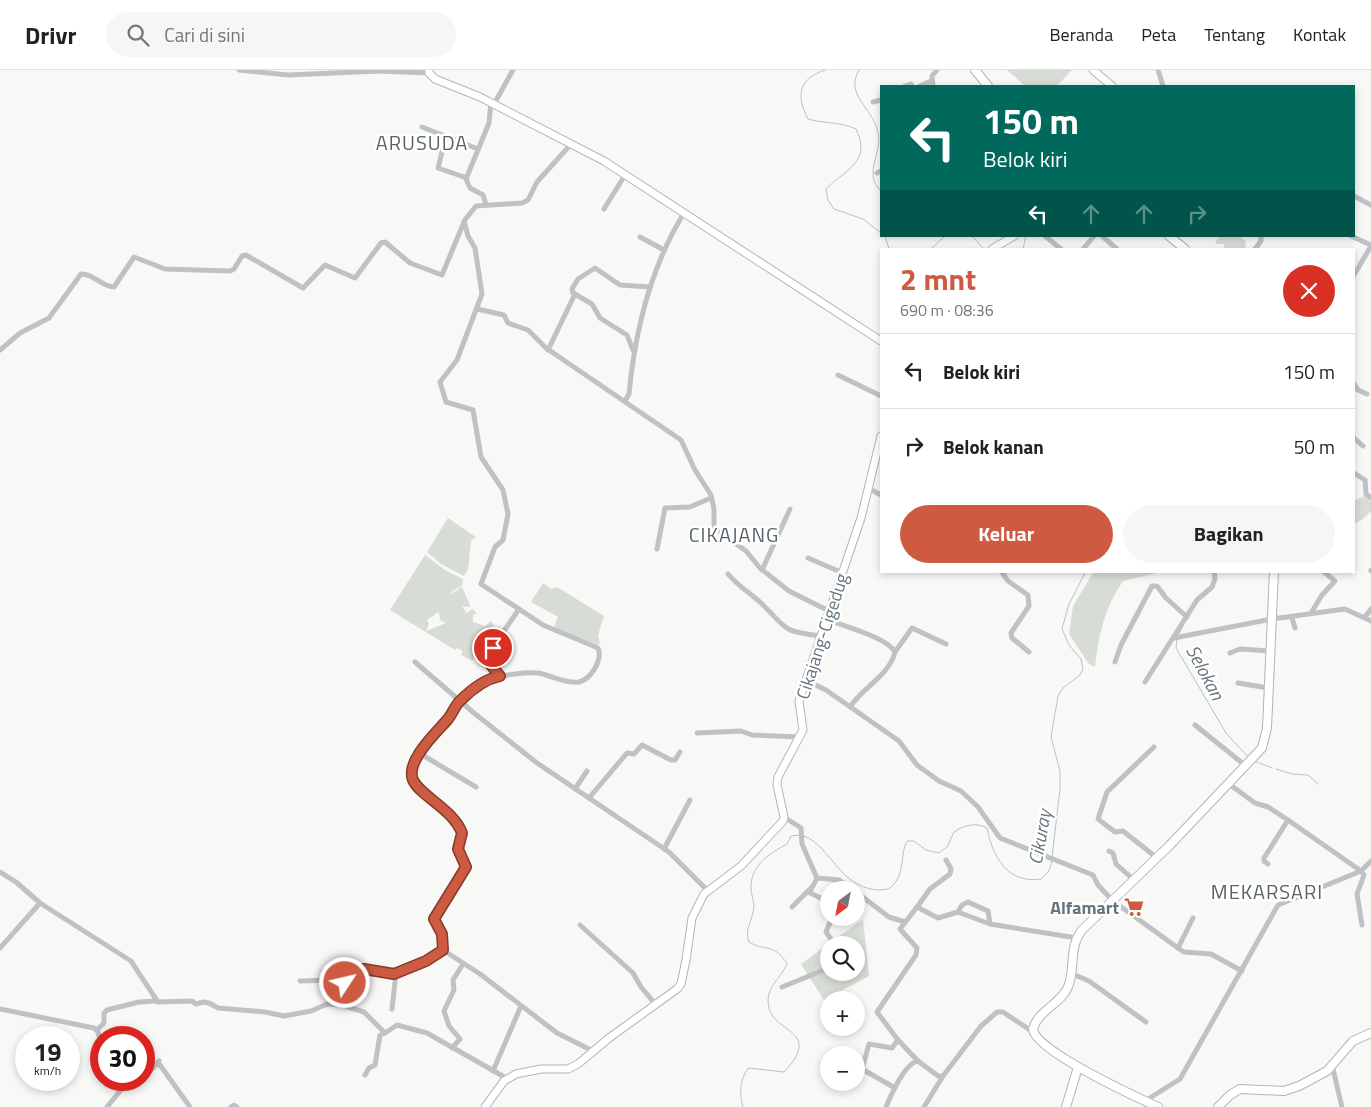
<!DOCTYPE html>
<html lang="id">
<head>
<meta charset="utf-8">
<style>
  :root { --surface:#fff; --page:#f6f6f6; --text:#222; --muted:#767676; --line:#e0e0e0; --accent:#cd5a41 }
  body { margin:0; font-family:"Titillium Web",sans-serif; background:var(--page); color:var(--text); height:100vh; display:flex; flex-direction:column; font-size:19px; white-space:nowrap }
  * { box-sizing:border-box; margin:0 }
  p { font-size:16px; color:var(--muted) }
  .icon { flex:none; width:28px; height:28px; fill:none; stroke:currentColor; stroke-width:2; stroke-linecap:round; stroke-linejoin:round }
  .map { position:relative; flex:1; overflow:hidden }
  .sheet { position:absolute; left:880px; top:178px; width:475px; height:325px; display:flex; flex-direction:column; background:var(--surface); border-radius:0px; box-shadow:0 2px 8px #0003 }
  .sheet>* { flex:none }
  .hud { position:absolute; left:880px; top:15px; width:475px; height:152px; border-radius:0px; box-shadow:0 2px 8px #0003; background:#00695c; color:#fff; overflow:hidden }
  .needle { width:32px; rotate:212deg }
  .fabs { position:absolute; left:820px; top:811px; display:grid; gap:10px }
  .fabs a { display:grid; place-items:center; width:45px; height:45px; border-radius:50%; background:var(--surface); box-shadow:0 2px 8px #0003; font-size:25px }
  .speed { position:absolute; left:15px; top:956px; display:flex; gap:10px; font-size:25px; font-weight:700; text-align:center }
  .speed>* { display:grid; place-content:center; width:65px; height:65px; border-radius:50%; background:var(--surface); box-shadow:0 2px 8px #0003; line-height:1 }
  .speed small { font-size:12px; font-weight:400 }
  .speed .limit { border:8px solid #d22; background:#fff; color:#111 }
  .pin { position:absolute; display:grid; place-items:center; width:42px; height:42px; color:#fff; margin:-21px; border:2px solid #fff; border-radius:50%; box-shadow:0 1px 5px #0007 }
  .me { position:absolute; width:55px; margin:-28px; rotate:55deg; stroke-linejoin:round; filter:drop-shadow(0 0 4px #0008) }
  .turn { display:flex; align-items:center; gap:18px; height:105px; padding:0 20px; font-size:22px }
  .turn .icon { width:65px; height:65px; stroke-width:2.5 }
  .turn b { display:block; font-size:35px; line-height:42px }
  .lanes { display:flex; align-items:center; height:48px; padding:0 20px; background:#0003; justify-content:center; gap:25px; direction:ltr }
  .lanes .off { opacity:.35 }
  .round { display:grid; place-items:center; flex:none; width:52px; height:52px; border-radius:26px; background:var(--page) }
  .summary { display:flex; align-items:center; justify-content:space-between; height:85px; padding:0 20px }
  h1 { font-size:30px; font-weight:700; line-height:38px; color:var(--accent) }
  .cta { display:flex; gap:10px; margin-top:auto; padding:10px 20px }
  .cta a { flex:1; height:58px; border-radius:30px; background:var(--accent); color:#fff; font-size:20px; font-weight:700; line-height:58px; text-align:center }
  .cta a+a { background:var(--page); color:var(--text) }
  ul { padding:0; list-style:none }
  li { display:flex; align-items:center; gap:15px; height:75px; padding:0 20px; border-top:1px solid var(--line) }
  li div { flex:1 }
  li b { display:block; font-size:19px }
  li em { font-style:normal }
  header { display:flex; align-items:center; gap:30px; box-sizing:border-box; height:70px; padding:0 25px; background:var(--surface); border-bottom:1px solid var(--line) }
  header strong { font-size:24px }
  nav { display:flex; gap:28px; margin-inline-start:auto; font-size:18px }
  .search { width:350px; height:45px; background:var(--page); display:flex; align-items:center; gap:12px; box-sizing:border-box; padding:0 18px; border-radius:28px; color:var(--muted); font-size:19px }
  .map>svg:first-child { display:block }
</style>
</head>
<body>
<header>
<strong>Drivr</strong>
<div class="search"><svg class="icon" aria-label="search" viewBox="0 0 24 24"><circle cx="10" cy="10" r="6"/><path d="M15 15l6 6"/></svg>Cari di sini</div>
<nav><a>Beranda</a><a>Peta</a><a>Tentang</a><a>Kontak</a></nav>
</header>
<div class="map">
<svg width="1371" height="1037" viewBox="0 0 1371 1037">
  <rect width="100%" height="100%" fill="#f8f8f6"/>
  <g fill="#d8dcd6" fill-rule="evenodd">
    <polygon points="1007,0 1072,0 1057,16 1025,16"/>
    <polygon points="1219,166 1240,166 1246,172 1245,179 1224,179 1224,174 1215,174"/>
    <polygon points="1364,426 1371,432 1371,441 1363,449 1354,454 1354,431"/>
    <polygon points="448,448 476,467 471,471 468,499 464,506 441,494 427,482"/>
    <path d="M425,485L445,500L463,509L462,516L452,521L450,525L462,517L470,535L469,537H462L467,543L472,539L477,543L473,545V552L485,556L491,551L494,555L491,561L488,562V569L481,573L478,569L472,577L479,584L472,591L461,585L463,581L457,578L455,580L390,540ZM437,543H439L440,550L446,553L426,561L429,554L427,550Z"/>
    <path d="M1094,501H1165L1123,511C1105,537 1098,566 1095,597L1089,594L1069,564L1073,536Z"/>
    <polygon points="543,513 551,519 557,517 604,546 598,565 600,573 598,575 553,559 558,547 531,532"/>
    <path d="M863,849L869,906L824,930L801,894ZM829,875H856V902H829Z"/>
  </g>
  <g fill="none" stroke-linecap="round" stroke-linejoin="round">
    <g stroke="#b7c2c5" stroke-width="1">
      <path d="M825,0C798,9 796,26 808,49C825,54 838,51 856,59C872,92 846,99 826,119L828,130L834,139L863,149L881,163"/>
      <path d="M859,0C844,25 873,38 878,62C883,83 862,104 881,121"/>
      <polyline points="885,166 889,179"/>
      <polyline points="972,166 984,179"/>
      <polyline points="931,179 945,166"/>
      <polyline points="1023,179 1026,166"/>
      <polyline points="1179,564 1183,556"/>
      <polyline points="1177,570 1176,578 1226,663 1249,688"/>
      <polyline points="1254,691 1272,698"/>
      <polyline points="1276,699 1292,704 1308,705 1318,714"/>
      <path d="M804,766C832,777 838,816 877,820C883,820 890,820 894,814C905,802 900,784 907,771H914L926,780L939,783L947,777L954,762C964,755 976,752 987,758C993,787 1007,814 1041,809L1049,801L1052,791"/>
      <polyline points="1052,787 1060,719 1060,701 1051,667 1054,649 1058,626 1063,618 1080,605 1083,599 1081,589 1069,575 1062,559 1069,534 1086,501"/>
      <path d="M743,1037C739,1023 740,1010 748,998L784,1002C823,961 775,963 769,938C764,918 780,910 787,894C774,872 765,882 749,872C744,859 753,850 754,837C754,831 751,824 751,818C750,796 770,783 787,774L791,766L801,765"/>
    </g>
    <defs>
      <g id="secondary">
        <polyline points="429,0 429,3 435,9 480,27 604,91 881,271"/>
        <polyline points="1093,0 1112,16"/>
        <polyline points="992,179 1014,166"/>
        <polyline points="485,1037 504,1011 516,1004 541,999 568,999 578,994 609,968 677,919 681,914 686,890 692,848 704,824 741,796 783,751 784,747 777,715 778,707 803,660 799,631 861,448 881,366"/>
      </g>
      <g id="primary">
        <polyline points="975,0 988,16"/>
        <polyline points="1169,166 1185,179"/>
        <polyline points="1066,1037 1078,997"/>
        <path d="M1158,1037C1136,1027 1034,980 1033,959C1038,940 1061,934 1068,917C1076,898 1068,878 1082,860L1170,775L1262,678L1267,658L1274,501"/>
        <polyline points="1218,1037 1230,1025 1240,1019 1284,1021 1299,1016 1327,1001 1353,971 1371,963"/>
      </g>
    </defs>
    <use href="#secondary" stroke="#b0b6ba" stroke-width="9"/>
    <use href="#primary" stroke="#b0b5b8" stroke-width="10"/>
    <g stroke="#bec2c5" stroke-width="5">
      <polyline points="239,0 288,5 379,1 429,3"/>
      <polyline points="1158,0 1163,16"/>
      <polyline points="905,16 911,14 912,16"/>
      <polyline points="920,16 931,11"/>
      <polyline points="933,16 932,6 937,0"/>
      <polyline points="873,32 881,30"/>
      <polyline points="494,34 513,0"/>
      <polyline points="422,57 478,79"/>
      <polyline points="446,66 438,98 467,108"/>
      <polyline points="877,103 881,101"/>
      <polyline points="1354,126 1371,135"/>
      <polyline points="486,135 483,125 470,118 466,109 489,53 491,32"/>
      <polyline points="604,139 625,105"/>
      <polyline points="1045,166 1061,179"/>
      <polyline points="1102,166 1117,179"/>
      <polyline points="1351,166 1371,175"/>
      <polyline points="640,167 664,180"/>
      <polyline points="1083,179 1094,166"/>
      <polyline points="1255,179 1261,171 1261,166"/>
      <polyline points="1354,205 1371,176"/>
      <polyline points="477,239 504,245 508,253 528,260 546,278 681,370 695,400 711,425 714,439 714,458 746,481 760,498 789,521 829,541"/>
      <path d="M0,280L20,263L49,248L81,204C93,203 102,217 114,217L134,187L165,199L230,201L234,199L242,186L246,185L303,218L325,195L355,208L381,173L385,172L410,193L442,205L464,152"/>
      <polyline points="548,280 575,224"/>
      <polyline points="633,280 627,265 600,248 592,234 573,223 572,219 578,209 595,198 620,215 650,217"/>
      <polyline points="838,305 881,326"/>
      <polyline points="1354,314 1358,320 1367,324"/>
      <path d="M625,331L629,324C635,261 650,198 684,143"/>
      <polyline points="1354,368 1363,376"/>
      <polyline points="1354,403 1365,410 1366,424 1371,428"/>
      <polyline points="868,418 881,425"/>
      <polyline points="657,479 665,438 690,437 711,428"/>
      <polyline points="808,488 843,503"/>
      <polyline points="762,500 790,439"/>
      <polyline points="1371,500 1371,501"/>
      <polyline points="1001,501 1008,511 1028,525 1029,536 1011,563 1012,568 1029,582"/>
      <path d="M728,504C739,517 749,522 761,533C788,559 780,561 820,566"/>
      <polyline points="1311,543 1322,525 1335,511 1323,501"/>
      <polyline points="1365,547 1371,539"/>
      <polyline points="1292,548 1295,558"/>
      <path d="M826,549C843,556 887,567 895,582C889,606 863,617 850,637"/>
      <polyline points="1174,568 1272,549 1345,539 1371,551"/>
      <polyline points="895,582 912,558 946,574"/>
      <polyline points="1230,583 1240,579 1270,581"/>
      <polyline points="415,592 474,643 537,693 669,782 707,820"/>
      <polyline points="1115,592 1121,575 1152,516 1157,516 1166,528 1187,547"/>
      <polyline points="500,606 486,587 519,539"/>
      <polyline points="805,610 826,620 899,671 917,695 939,711 961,721 978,737 1000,768 1093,805 1098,815 1113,831 1178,878 1184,882 1211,884 1242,901"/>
      <polyline points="1145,612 1197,530 1212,517 1215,509 1214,501"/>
      <polyline points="1238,613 1268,618"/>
      <polyline points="1195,655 1246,696"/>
      <polyline points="697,663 741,661 752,665 799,667"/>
      <polyline points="1154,677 1107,722 1098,749 1115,762 1123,761 1157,788"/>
      <polyline points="419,683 476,717"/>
      <polyline points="1229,714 1255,733 1268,737 1288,750 1361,801 1364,805 1357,824 1362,855"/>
      <polyline points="575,719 587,701"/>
      <polyline points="589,728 627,683 634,684 642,675 671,690 675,690 680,682"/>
      <polyline points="784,747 801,758 802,774 817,808 813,816 792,837"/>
      <polyline points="664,779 690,730"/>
      <polyline points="1109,781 1113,783 1116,794 1134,810"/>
      <polyline points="1268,794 1264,791 1264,788 1288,750"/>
      <polyline points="0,802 16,812 40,833 131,891 158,932 192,931 196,934 203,932 209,933 218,938 265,942 284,946 311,941 327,934 342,935 364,942 385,963 397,955 427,963 508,1009"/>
      <polyline points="817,808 839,810 853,820"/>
      <polyline points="812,817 810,823 829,832"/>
      <polyline points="856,822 889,847 905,852"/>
      <polyline points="917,837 930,819 950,804 951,799 946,790"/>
      <polyline points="958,842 962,835 968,832 988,841 990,854"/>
      <polyline points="832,848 826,862 835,875"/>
      <polyline points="580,855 633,903 641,917 656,935"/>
      <polyline points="0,878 40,833"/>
      <polyline points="1178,878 1193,848"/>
      <polyline points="443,880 480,904 557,963 593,981"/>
      <path d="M445,881L442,864L435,849L466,797L458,779L462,763L447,741L413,710C408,693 425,676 435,664C462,633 469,609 515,604C522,603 530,602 538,603C550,605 566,614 579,612C591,609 603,590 598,578L543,555L481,514L495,477L503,470L508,444L503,420L481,387L473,340L446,332L440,312L457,290L482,224L475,178L468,166L464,151L476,136L522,133L528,130L537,112L572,73"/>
      <polyline points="1070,903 1089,911 1146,952"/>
      <polyline points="300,911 328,910 347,913 366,899 394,903 426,891 443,880"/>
      <polyline points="782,917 829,898"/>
      <polyline points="0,939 94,958 98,962 101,973"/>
      <polyline points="392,939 396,903"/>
      <polyline points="97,960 104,953 104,943 107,940 139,932 156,931"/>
      <polyline points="452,978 460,969 449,956 444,941 454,920 453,910 463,894"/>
      <polyline points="144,989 153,998 154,996"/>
      <polyline points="159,991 155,995 160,995 190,1037"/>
      <polyline points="918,991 898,970 877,942 916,885 917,878 900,859 917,837 938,848 958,842 990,854 1077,868"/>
      <polyline points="1332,995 1342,1037"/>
      <polyline points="493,1001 521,936"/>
      <polyline points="365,1005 369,998 375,995 380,965 385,963"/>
      <polyline points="144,1006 153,998"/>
      <polyline points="895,1018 862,999 869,974 892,978 898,970"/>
      <polyline points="1145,1031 1180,1009 1278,835 1361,801 1371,791"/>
      <polyline points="107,1037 129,1010"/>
      <polyline points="231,1037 234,1035 237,1037"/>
      <path d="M886,1037C891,1025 905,993 918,991L938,1006H943L981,956L997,942H1003L1033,962"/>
      <polyline points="924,1037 943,1006"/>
    </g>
    <use href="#secondary" stroke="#fff" stroke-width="7"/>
    <use href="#primary" stroke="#fff" stroke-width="8"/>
  </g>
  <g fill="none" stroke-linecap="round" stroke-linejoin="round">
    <defs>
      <path id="route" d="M345,913L350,911L364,899L394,904L426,891L443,880L442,864L434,849L466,797L458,779L462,763C453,739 420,726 413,710C405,691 437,662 448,649C453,643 455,635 461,630C471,620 486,609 500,606L486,589L493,578"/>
    </defs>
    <use href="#route" stroke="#853a2a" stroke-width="12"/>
    <use href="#route" stroke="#cd5a41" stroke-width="9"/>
  </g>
  <defs>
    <symbol id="supermarket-bare" viewBox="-9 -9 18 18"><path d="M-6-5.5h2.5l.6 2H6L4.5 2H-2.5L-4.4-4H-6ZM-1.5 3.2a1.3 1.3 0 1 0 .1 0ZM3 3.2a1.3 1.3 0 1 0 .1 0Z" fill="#cd5a41" stroke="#fff" stroke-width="2.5" paint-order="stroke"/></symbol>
  </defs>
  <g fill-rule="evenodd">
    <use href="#supermarket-bare" x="1120" y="823" width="28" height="28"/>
  </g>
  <g text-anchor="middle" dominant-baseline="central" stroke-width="5" stroke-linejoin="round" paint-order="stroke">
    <g font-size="18" fill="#66757d" stroke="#fff">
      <text transform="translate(822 566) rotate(-72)">Cikajang-Cigedug</text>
    </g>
    <g font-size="18" font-weight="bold" fill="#66757d" stroke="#fff" text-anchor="end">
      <text x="1119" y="837">Alfamart</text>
    </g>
    <g font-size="19" font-style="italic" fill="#67797f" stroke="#fff">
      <text transform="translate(1206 602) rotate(62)">Selokan</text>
      <text transform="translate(1039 767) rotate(-80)">Cikuray</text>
    </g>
    <g font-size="20" letter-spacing="1" fill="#586369" stroke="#fff">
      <text x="422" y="72">ARUSUDA</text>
      <text x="734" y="464">CIKAJANG</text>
      <text x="1267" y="821">MEKARSARI</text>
    </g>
  </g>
</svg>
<div class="fabs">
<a><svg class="needle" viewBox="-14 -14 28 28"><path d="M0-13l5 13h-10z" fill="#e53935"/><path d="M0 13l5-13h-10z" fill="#767676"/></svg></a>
<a><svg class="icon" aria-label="search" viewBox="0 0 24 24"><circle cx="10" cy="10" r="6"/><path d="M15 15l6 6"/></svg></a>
<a>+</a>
<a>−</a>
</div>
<div class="speed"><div>19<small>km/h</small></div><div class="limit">30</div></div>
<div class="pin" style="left:493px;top:578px;background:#d93025"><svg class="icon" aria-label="arrive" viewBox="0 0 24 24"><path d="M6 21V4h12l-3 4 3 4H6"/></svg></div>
<svg class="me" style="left:345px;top:913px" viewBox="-20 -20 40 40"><circle r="17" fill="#cd5a41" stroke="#fff" stroke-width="3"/><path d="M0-11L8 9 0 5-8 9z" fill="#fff"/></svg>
<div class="hud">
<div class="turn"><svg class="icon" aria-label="left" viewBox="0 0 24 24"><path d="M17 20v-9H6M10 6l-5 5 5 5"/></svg><div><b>150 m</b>Belok kiri</div></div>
<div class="lanes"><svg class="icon" aria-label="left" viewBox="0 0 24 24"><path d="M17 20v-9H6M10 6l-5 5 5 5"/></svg><svg class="icon off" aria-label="ahead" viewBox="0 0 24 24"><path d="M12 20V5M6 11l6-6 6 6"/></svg><svg class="icon off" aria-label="ahead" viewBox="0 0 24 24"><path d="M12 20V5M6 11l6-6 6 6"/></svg><svg class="icon off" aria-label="right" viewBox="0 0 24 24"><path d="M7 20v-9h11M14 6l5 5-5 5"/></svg></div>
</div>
<section class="sheet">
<div class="summary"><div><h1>2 mnt</h1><p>690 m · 08:36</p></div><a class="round" style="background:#d93025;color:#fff"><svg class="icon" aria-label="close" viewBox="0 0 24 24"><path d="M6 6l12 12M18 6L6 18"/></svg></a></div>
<ul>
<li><svg class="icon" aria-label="left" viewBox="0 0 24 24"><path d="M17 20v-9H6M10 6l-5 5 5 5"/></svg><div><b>Belok kiri</b></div><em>150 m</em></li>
<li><svg class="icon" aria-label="right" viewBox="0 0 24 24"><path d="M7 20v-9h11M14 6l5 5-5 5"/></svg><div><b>Belok kanan</b></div><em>50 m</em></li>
</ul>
<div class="cta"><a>Keluar</a><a>Bagikan</a></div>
</section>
</div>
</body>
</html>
